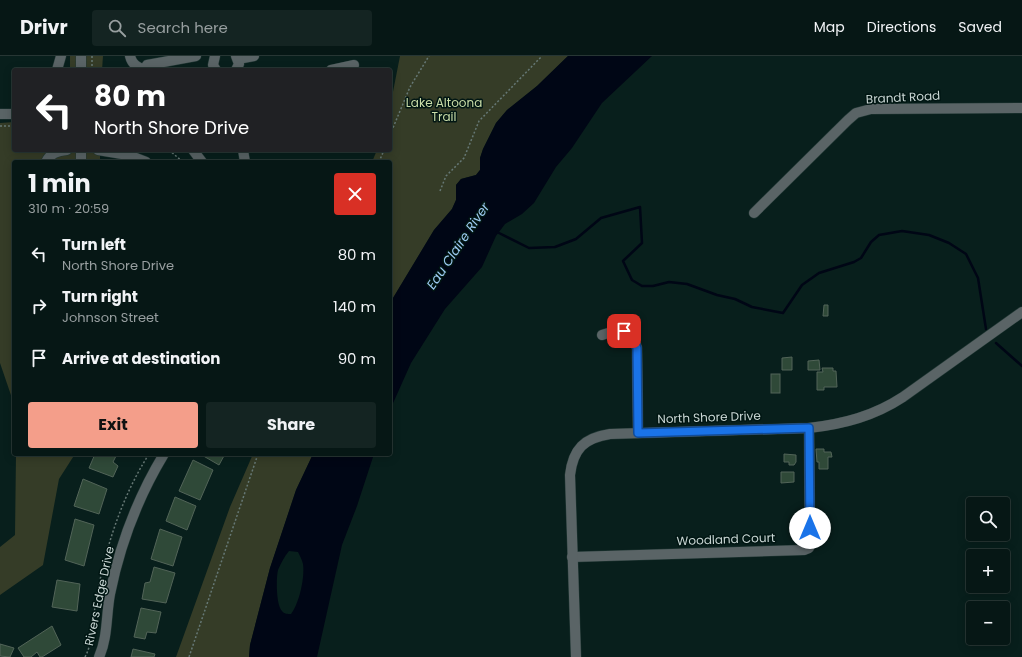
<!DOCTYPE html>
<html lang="en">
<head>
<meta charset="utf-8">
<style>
  :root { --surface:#061715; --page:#142422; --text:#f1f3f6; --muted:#989fa0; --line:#273634; --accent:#f49e8a }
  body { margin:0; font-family:Poppins,sans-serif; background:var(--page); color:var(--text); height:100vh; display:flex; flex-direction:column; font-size:15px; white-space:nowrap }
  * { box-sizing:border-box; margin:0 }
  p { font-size:13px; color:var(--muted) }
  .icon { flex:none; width:22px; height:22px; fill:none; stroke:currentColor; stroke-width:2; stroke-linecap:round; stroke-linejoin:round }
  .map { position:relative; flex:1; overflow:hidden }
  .side { position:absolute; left:12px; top:104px; width:380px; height:296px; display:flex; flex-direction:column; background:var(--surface); border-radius:4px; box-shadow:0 2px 10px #0003,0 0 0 1px var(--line) }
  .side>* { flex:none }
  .hud { position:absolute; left:12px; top:12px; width:380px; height:84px; border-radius:4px; box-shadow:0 2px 10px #0003,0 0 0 1px var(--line); background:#202124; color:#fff; overflow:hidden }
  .controls { position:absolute; left:966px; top:441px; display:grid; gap:8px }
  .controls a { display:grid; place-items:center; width:44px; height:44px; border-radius:4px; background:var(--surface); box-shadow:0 2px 10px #0003,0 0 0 1px var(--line); font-size:20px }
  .pin { position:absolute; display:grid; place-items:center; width:34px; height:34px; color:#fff; margin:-17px; border-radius:8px; box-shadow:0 2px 6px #0006 }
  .me { position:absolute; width:44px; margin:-22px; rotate:0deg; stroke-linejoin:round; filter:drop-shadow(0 0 3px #0008) }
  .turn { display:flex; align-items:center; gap:14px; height:84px; padding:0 16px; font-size:18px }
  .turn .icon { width:52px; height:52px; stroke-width:2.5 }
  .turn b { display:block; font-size:28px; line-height:34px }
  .round { display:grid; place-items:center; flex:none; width:42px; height:42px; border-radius:4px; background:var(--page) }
  .head { display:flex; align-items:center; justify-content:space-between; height:68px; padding:0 16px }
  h1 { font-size:24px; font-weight:700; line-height:30px }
  .cta { display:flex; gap:8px; margin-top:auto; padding:8px 16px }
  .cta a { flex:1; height:46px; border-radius:4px; background:var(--accent); color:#111; font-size:16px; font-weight:700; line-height:46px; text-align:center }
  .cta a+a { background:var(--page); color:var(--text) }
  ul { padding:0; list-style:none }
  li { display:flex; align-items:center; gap:12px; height:52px; padding:0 16px }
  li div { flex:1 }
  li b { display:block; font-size:15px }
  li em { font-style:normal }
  header { display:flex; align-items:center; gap:24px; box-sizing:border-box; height:56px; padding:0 20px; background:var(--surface); border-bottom:1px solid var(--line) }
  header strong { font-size:19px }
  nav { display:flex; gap:22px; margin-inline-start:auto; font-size:14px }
  .search { width:280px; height:36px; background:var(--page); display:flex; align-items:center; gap:10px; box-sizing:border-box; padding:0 14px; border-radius:4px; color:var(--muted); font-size:15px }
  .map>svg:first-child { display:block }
</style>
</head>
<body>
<header>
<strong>Drivr</strong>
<div class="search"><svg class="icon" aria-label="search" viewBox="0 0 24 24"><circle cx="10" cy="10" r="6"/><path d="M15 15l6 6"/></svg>Search here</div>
<nav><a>Map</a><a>Directions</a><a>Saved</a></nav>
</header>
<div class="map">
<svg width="1022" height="601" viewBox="0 0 1022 601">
  <rect width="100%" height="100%" fill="#081f1c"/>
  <g fill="#353c27">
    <polygon points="70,0 103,0 102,14 70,14"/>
    <polygon points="400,0 568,0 537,30 507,54 496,67 483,93 480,102 480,114 476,119 461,123 456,129 456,144 452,153 434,174 390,247 390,106 372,106 377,94 390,94 390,51"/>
    <polygon points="14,66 14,94 100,94 100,106 14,106 14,348 0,307 0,67"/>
    <polygon points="16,398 75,398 59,423 43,509 0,539 0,491 15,479"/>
    <polygon points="253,398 313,398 296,434 270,512 250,589 249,601 176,601 230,451"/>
  </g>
  <g fill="#000615" fill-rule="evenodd">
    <polygon points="568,0 652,0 602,47 572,92 556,111 534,147 522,158 505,168 496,180 482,211 445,253 411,307 390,354 390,247 434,174 452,153 456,144 456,129 461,123 476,119 480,114 480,102 483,93 496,67 507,54 537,30"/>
    <path d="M313,398H374L357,450L342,489L317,601H249L250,589L270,512L296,434ZM289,495L298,496C300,500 302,504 303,508C305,522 299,548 291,558C288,558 284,558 282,555C276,549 276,522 278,514C281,507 284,501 289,495Z"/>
  </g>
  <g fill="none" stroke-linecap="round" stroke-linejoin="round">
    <g stroke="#000615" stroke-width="2.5">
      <polyline points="497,176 529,192 555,191 576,183 601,162 640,151 642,187 623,205 632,224 642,230 653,230 669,226 687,228 717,239 735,243 752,251 783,257 802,229 819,217 854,206 861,202 871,186 879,179 902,175 929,179 949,187 966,198 978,222 986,273"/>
      <polyline points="996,287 1022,310"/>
    </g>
  </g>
  <g fill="#2f4938" stroke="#526458">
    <polygon points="824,249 828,249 828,260 823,260"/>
    <polygon points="792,301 792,314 782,314 782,302"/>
    <polygon points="819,304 820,314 808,314 808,305"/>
    <polygon points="822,312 833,312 833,315 836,315 837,331 824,331 824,334 817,334 817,316 823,316"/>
    <rect x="771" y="318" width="9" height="19"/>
    <polygon points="816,393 824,393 824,396 831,396 832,401 828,401 828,413 819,413 819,406 817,406"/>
    <polygon points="95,398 117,398 113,406 118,410 113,421 89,412"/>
    <polygon points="200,398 225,398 219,409"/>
    <polygon points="784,398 796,399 796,406 794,409 789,409 789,406 784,406"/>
    <polygon points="193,404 213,414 200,444 179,435"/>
    <polygon points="781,416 794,416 794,426 781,427"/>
    <polygon points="83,423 107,433 99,458 74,450"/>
    <polygon points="175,441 196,450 187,474 166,465"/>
    <polygon points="75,463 94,469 84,510 65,504"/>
    <polygon points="160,473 182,481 173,510 151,503"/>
    <polygon points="154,511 175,517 166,547 142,543 145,527 150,526"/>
    <polygon points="57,524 80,528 77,555 52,551"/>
    <polygon points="141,552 161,556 156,577 147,576 145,583 134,581"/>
    <polygon points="52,570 61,589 42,601 40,601 37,596 31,601 24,601 18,592"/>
    <polygon points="0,588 14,592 10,601 0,600"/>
    <polygon points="133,593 155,598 154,601 131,601"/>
  </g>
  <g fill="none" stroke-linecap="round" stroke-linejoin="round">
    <defs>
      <g id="minor">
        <polyline points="81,0 81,14"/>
        <path d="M130,0C132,8 136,10 144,14"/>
        <polyline points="215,0 213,9 216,14"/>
        <polyline points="238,3 254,0"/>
        <polyline points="57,14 61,0"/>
        <polyline points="144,14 147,9 196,0"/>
        <polyline points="236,14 239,8 236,0"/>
        <polyline points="331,14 354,9"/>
        <polyline points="0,58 14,58"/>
        <polyline points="81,94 81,106"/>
        <polyline points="98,94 128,99 146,106"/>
        <polyline points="193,94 202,106"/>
        <polyline points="243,94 245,106"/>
        <path d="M46,106C50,97 58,95 67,94"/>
        <polyline points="754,157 848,64 856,57 871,53 1022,52"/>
        <path d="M602,279C619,273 631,271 637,292L638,377"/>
        <polyline points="572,501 804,494 809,492 810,487 809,372"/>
        <path d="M99,601C108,581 106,559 110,538C120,488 138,441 164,398"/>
        <path d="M576,601L570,419C573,393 584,382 610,378L809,372C844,368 874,360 903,341L1022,256"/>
      </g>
    </defs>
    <use href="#minor" stroke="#233936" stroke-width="11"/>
    <g stroke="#667875" stroke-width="1.5" stroke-dasharray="2 2" stroke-linecap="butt">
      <polyline points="92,14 92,0"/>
      <polyline points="0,70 14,70"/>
      <polyline points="390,79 410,31 429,0"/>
      <polyline points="169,94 183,106"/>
      <polyline points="379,106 384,94"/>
      <polyline points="440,135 446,120 464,102 479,65 542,0"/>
      <path d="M85,601C92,588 92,573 94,559C95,549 97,539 99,529C108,484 124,437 149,398"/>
      <polyline points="189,601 258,398"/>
    </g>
    <use href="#minor" stroke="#5a6466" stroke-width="10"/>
  </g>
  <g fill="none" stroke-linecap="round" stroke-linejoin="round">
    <defs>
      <polyline id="route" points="624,275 632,280 637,292 638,377 809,372 810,472"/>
    </defs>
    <use href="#route" stroke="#114b97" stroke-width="10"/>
    <use href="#route" stroke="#1a73e8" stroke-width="7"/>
  </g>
  <g text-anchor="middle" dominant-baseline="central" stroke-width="3" stroke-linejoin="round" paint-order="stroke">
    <g font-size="12" fill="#c9d6d4" stroke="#011613">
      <text transform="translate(903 41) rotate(-3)">Brandt Road</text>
      <text transform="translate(709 361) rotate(-2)">North Shore Drive</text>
      <text transform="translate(726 483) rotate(-2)">Woodland Court</text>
      <text transform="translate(99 540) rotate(-78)">Rivers Edge Drive</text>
    </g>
    <g font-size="12" fill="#cadda8" stroke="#011613">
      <text x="444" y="46">Lake Altoona<tspan x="444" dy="14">Trail</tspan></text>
    </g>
    <g font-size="13" font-style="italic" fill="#9ecbf3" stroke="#011613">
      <text transform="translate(458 190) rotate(-56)">Eau Claire River</text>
    </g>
  </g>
</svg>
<div class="controls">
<a><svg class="icon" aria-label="search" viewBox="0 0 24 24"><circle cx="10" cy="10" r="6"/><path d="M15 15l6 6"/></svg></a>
<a>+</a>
<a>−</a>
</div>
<div class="pin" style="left:624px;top:275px;background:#d93025"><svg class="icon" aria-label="arrive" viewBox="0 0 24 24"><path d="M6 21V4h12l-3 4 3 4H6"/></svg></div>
<svg class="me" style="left:810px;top:472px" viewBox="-20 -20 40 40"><circle r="19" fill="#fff"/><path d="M0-13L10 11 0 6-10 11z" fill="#1a73e8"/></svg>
<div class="hud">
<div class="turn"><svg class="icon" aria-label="left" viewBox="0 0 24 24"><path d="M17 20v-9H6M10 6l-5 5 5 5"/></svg><div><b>80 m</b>North Shore Drive</div></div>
</div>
<section class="side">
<div class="head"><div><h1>1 min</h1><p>310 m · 20:59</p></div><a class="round" style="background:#d93025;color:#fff"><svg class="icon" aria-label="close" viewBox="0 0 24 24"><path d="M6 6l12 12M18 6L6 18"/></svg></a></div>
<ul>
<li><svg class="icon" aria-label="left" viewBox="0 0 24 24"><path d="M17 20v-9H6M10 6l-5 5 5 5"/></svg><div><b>Turn left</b><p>North Shore Drive</p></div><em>80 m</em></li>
<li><svg class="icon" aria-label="right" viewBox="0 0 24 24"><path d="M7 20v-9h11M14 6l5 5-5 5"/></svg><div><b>Turn right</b><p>Johnson Street</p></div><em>140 m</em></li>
<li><svg class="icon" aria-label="arrive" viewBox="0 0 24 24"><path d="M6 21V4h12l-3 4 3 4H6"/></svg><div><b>Arrive at destination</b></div><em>90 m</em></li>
</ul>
<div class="cta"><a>Exit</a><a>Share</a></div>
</section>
</div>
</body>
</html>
